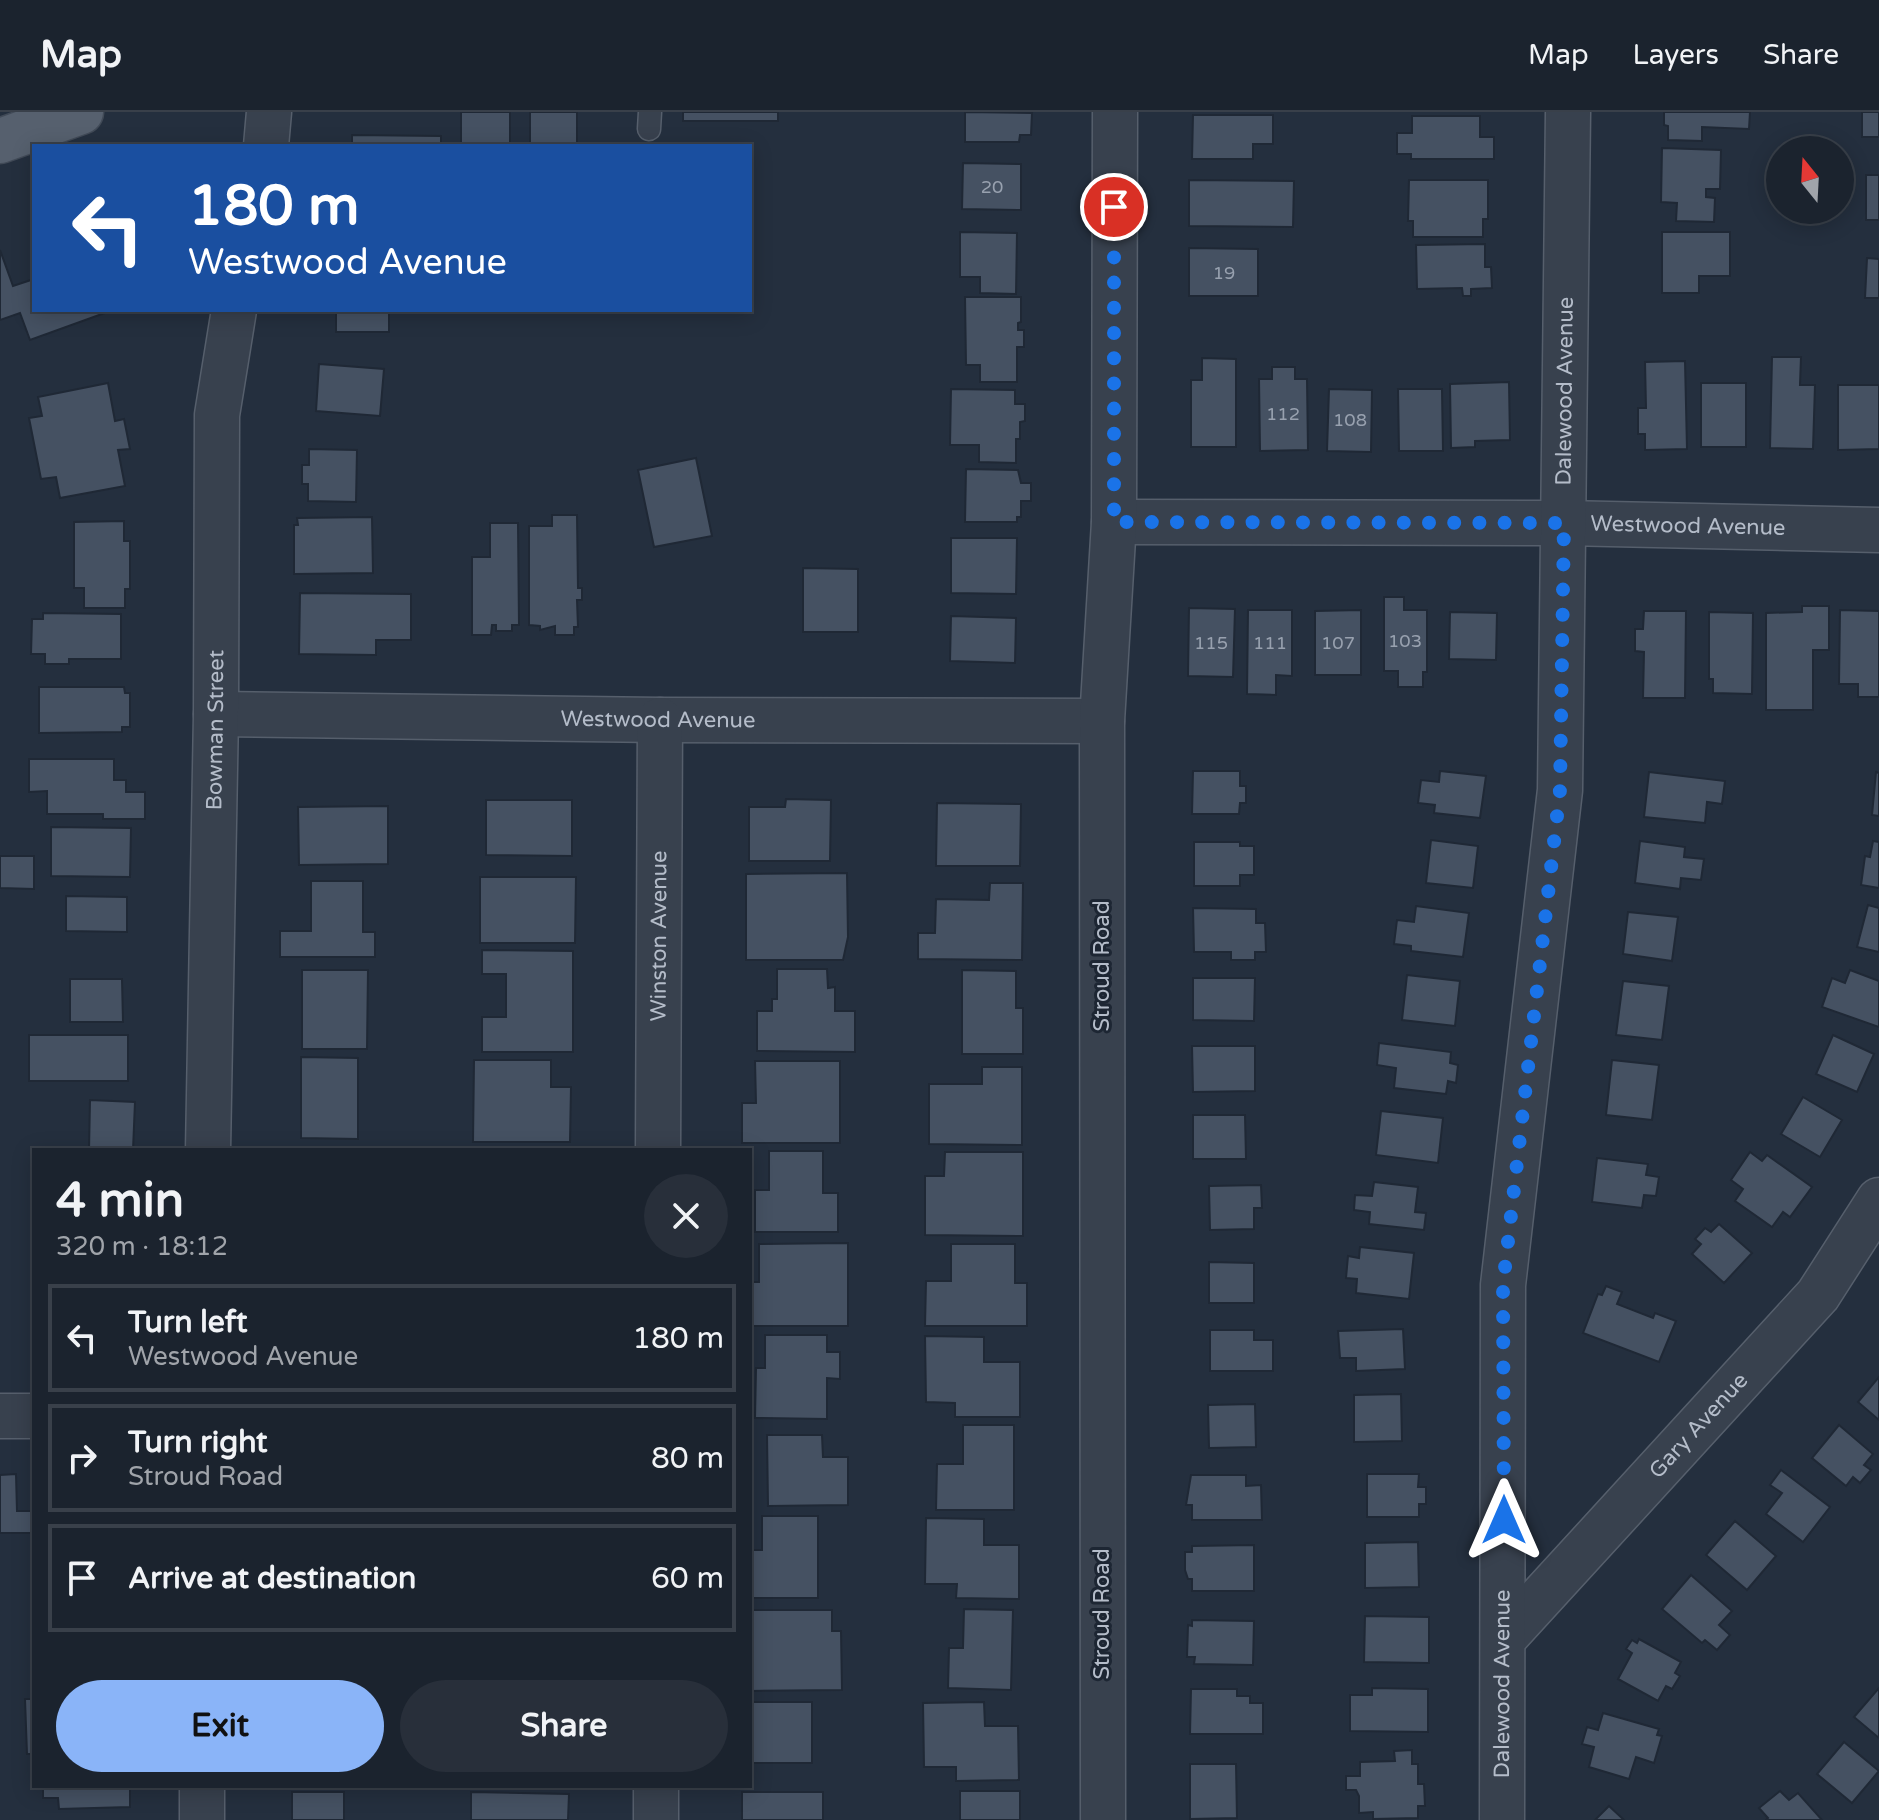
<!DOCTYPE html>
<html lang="en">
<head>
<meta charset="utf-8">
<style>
  :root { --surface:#1b232e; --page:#282f3a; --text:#f1f3f6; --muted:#a0a4aa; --line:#39404a; --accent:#8ab4f8 }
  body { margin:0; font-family:"Varela Round",sans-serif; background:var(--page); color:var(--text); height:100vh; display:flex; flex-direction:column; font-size:30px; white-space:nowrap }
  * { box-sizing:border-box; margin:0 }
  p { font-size:26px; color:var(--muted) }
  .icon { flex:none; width:44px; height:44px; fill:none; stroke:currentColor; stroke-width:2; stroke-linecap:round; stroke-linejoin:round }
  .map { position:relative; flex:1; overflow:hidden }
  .side { position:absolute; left:32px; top:1036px; width:720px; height:640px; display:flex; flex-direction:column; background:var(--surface); border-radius:0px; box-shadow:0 4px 20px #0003,0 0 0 2px var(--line) }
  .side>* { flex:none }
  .banner { position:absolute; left:32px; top:32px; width:720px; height:168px; border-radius:0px; box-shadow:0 4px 20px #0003,0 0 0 2px var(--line); background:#1a4fa0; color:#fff; overflow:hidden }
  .needle { width:52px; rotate:342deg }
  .fabs { position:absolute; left:1766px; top:24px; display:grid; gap:16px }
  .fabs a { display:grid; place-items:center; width:88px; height:88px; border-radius:50%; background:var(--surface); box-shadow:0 4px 20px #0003,0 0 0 2px var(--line); font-size:40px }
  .pin { position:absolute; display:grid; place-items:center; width:68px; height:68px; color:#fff; margin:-34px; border:4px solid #fff; border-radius:50%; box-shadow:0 2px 8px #0007 }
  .me { position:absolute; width:88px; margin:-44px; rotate:0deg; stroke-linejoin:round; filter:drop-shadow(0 0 6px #0008) }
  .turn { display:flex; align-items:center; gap:28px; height:168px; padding:0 24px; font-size:36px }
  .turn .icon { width:104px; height:104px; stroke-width:2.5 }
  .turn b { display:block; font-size:56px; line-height:68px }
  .round { display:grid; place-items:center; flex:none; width:84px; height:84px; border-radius:42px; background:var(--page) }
  .head { display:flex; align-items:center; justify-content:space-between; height:136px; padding:0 24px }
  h1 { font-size:48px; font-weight:800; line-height:60px }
  .button { display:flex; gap:16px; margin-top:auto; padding:16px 24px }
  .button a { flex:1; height:92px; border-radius:48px; background:var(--accent); color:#111; font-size:32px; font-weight:800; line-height:92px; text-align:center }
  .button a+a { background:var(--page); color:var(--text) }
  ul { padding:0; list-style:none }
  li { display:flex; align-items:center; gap:24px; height:108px; margin:0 16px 12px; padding:0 8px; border:4px solid var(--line); border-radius:0px }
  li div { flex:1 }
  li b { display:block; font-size:30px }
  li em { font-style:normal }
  header { display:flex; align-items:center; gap:48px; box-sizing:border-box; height:112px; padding:0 40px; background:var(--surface); border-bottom:2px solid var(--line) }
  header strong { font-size:38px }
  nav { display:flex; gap:44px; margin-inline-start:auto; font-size:28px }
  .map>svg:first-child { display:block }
</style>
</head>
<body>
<header>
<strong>Map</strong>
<nav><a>Map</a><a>Layers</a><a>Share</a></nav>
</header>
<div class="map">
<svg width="1879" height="1708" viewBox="0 0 1879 1708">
  <rect width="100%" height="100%" fill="#242f3e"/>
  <g fill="#455162" stroke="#1f2835" stroke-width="2">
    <rect x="461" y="0" width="49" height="34"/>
    <polygon points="530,0 577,0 577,33 530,32"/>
    <rect x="683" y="0" width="95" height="9"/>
    <polygon points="965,0 1032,1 1031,23 1020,23 1019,30 965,30"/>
    <polygon points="1664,0 1750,0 1749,17 1702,15 1702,29 1668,28 1668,14 1664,13"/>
    <rect x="1862" y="0" width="17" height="25"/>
    <polygon points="1193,3 1273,3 1273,32 1253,32 1253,47 1192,47"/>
    <polygon points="1412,4 1480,4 1480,25 1494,25 1494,47 1411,47 1411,42 1397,42 1397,21 1412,21"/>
    <polygon points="352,23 441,24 441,34 352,34"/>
    <polygon points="1662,36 1721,38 1720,77 1706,77 1706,85 1715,86 1714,110 1676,109 1677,91 1661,90"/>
    <polygon points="963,51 1021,52 1021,98 962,97"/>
    <rect x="1866" y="63" width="13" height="45"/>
    <polygon points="1189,68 1294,69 1293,115 1189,114"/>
    <polygon points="1409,68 1488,68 1488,107 1483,107 1483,125 1413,125 1413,109 1408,109"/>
    <polygon points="960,120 1017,121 1016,182 980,181 980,165 960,165"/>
    <polygon points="1662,120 1730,120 1730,164 1699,164 1699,181 1662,181"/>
    <polygon points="1485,132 1485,155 1491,155 1492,176 1471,177 1471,184 1463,184 1462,176 1417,177 1416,133"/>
    <polygon points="1189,136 1258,137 1258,184 1189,184"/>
    <polygon points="0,138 13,174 34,167 34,198 113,198 30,228 20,201 0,208"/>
    <polygon points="1867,146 1879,147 1879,186 1865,186"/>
    <polygon points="965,185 1021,185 1021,210 1018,211 1018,218 1024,218 1024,235 1017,235 1017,270 980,270 980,253 966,253"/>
    <rect x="336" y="198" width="53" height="22"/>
    <polygon points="1772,245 1801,245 1800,273 1815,273 1813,337 1770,336"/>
    <polygon points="1202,246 1236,247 1236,335 1191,335 1191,268 1202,268"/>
    <polygon points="1685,249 1687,337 1645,338 1645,322 1638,322 1638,296 1646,296 1645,250"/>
    <polygon points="319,252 384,257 380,304 316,299"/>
    <polygon points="1272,255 1295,255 1295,267 1307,267 1308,338 1260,339 1259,267 1272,267"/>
    <polygon points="1509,270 1510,328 1475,329 1475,335 1451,336 1450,272"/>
    <polygon points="108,271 115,309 124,307 130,337 118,338 125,374 60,386 56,365 41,367 29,306 42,304 38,285"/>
    <rect x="1701" y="271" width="45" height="64"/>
    <polygon points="1838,273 1879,273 1879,337 1838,338"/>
    <polygon points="951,277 1015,278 1015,292 1025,292 1025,309 1020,310 1020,327 1016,327 1016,351 979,350 979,333 950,333"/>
    <polygon points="1329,277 1372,278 1371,340 1327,339"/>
    <polygon points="1398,277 1442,277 1443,339 1399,339"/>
    <polygon points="309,337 357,338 356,390 308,389 308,372 302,372 302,353 309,353"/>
    <polygon points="696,346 712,424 654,435 638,358"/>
    <polygon points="966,357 1018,358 1021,371 1031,371 1031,389 1021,389 1021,405 1017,405 1017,410 965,410"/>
    <polygon points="552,403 577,403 578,476 582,476 582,488 577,488 578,515 574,515 574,523 555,523 555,514 540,518 540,514 529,513 529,414 552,414"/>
    <polygon points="372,405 373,461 294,462 294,413 298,413 297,406"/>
    <polygon points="124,409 124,429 130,429 130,477 125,477 125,496 84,496 84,476 74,476 74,410"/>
    <polygon points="490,411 518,411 519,513 512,513 512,519 496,519 496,513 492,513 491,523 472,523 472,445 490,445"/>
    <polygon points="951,426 1017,426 1016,482 951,481"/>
    <polygon points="803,456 858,457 858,520 803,520"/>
    <polygon points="300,481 411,482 411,528 376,528 376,543 299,542"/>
    <polygon points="1384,485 1404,485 1404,498 1427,498 1427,560 1423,560 1423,575 1398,575 1398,559 1384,559"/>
    <polygon points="1802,494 1829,494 1829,538 1813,538 1813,598 1766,598 1766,501 1802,500"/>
    <polygon points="1189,496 1235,497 1233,565 1188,564"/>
    <polygon points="1248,498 1292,498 1292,564 1276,563 1276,583 1247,582"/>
    <polygon points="1361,498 1361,563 1315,563 1315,499"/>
    <polygon points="1840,498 1879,499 1879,585 1858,585 1858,572 1839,572"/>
    <polygon points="1644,499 1686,499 1685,586 1643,586 1644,540 1635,539 1635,517 1643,517"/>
    <polygon points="1450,500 1497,501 1496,548 1449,547"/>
    <polygon points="1709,500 1753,501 1752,582 1713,581 1713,567 1709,567"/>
    <polygon points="43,501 121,502 121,547 69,547 69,552 45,552 45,542 31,542 32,507 43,507"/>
    <polygon points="951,504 1016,506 1015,551 950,549"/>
    <polygon points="39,575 124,575 125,581 130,581 130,615 122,615 122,620 39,621"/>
    <polygon points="29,647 114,647 114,668 126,668 126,680 145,680 145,707 103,707 103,702 47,702 47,679 29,680"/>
    <polygon points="1193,659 1240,659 1240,674 1246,674 1246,691 1240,691 1239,702 1192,702"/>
    <polygon points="1440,659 1486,664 1480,706 1434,701 1435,693 1418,691 1421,668 1439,670"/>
    <polygon points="1649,660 1725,669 1722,692 1707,690 1705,711 1644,705"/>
    <polygon points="1876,660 1879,661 1879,704 1872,703"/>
    <polygon points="786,687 831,688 830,749 749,749 749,695 785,695"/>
    <polygon points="486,688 572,688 572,744 486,743"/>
    <polygon points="937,691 1021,692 1020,754 936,754"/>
    <polygon points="388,694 388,752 299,753 298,695"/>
    <polygon points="51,715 131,716 130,765 51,764"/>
    <polygon points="1431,728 1478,734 1473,776 1426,771"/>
    <polygon points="1640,729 1685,735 1684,745 1704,747 1701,768 1681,766 1680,777 1635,771"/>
    <polygon points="1873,729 1879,730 1879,776 1861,773 1865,744 1870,745"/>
    <polygon points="1194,730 1240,730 1240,734 1254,734 1254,763 1240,763 1240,774 1194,774"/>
    <polygon points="0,744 34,744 34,777 0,776"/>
    <polygon points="847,761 848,825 843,848 746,848 746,762"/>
    <polygon points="480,765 576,765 575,831 480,831"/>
    <polygon points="311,769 363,769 363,820 375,820 375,845 280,845 280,819 311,819"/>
    <polygon points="990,771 1023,771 1022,848 918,847 918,821 935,821 936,787 989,788"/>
    <polygon points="66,784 127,785 127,820 66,819"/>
    <polygon points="1868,793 1879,796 1879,840 1857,835"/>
    <polygon points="1416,794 1469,801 1463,845 1411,839 1411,834 1394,832 1397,808 1414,810"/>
    <polygon points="1193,796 1256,797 1256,811 1265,811 1266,840 1255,840 1255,848 1231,848 1231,840 1194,840"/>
    <polygon points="1628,800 1678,805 1672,849 1623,842"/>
    <polygon points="482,838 573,839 573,940 482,940 482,905 506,905 506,862 482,862"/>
    <polygon points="777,857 827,857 828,876 835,875 835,899 855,899 855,940 757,939 757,899 772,899 772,887 777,887"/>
    <polygon points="302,858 368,858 367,937 302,937"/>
    <polygon points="962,858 1016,859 1016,896 1023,896 1023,942 962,942"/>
    <polygon points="1850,858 1879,869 1879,915 1822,895 1832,866 1845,871"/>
    <polygon points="1407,863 1460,869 1455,914 1402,908"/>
    <polygon points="1193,866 1255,866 1254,909 1193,908"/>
    <polygon points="70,867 122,867 123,910 70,910"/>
    <polygon points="1623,869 1669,874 1662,928 1616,923"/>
    <rect x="29" y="923" width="99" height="46"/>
    <polygon points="1833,923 1874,942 1857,980 1816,962"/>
    <polygon points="1379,931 1451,940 1450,951 1458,953 1456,971 1448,969 1446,982 1394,976 1396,956 1377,953"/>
    <polygon points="1192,934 1255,934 1255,979 1193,980"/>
    <polygon points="301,945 358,946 358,1027 301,1026"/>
    <polygon points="474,948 551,948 551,975 571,975 570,1030 473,1030"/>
    <polygon points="1612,948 1659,953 1652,1008 1606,1003"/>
    <polygon points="755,949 840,949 840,1031 742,1031 742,991 756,991"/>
    <polygon points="982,955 1022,955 1022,1033 929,1032 929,972 982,972"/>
    <polygon points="1803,985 1842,1008 1820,1045 1781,1022"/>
    <polygon points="90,988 135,990 133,1038 89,1038"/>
    <polygon points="1381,999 1443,1006 1438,1051 1376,1043"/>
    <polygon points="1193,1003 1245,1003 1246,1047 1193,1047"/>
    <polygon points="769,1039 823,1039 823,1081 838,1081 838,1120 755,1120 755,1078 769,1078"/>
    <polygon points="945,1040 1023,1040 1023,1124 925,1123 925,1064 944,1064"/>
    <polygon points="1750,1040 1762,1049 1767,1043 1812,1075 1790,1105 1783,1100 1772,1115 1735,1089 1743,1077 1731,1068"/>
    <polygon points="1597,1046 1648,1052 1646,1063 1659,1065 1656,1084 1644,1083 1642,1096 1592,1090"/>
    <polygon points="1374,1070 1418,1075 1415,1100 1426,1101 1424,1118 1369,1112 1370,1100 1354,1098 1355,1083 1372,1084"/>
    <polygon points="1261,1073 1262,1096 1254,1096 1254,1117 1210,1118 1209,1074"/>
    <polygon points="1719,1112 1752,1141 1724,1171 1692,1142 1701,1132 1695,1127 1705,1116 1711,1120"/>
    <polygon points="848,1131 848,1214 750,1214 750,1170 759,1170 759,1132"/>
    <polygon points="951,1132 1015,1132 1015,1171 1027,1171 1027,1214 925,1214 926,1169 951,1169"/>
    <polygon points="1360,1135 1414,1141 1409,1187 1356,1181 1357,1167 1346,1166 1348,1144 1359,1146"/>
    <polygon points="1209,1150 1254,1151 1254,1191 1209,1191"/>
    <polygon points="1606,1174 1622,1180 1617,1192 1653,1206 1655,1201 1676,1209 1659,1250 1583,1221 1598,1182 1602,1183"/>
    <polygon points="1403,1217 1405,1257 1356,1259 1356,1246 1340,1246 1338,1219"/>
    <polygon points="1210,1218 1254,1218 1254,1228 1273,1228 1273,1259 1210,1259"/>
    <polygon points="765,1223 827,1223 827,1240 840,1240 840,1267 827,1266 827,1307 755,1306 756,1256 765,1256"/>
    <polygon points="925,1224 984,1225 984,1250 1020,1250 1020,1305 955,1305 955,1291 926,1290"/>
    <polygon points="1879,1265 1879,1308 1858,1290"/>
    <polygon points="1401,1282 1402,1329 1354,1330 1354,1283"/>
    <polygon points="1255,1292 1256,1335 1209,1336 1208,1293"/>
    <polygon points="963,1313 1014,1313 1014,1398 936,1398 937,1352 963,1352"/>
    <polygon points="1839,1313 1873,1342 1864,1353 1871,1358 1860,1371 1853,1365 1846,1374 1812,1346"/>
    <polygon points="767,1323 822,1323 823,1345 848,1345 848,1393 768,1394"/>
    <polygon points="1781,1358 1830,1395 1803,1430 1766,1402 1782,1381 1770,1373"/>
    <polygon points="16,1362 17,1399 33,1399 34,1421 0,1421 0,1363"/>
    <polygon points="1367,1362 1419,1362 1418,1375 1426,1375 1426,1392 1419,1392 1419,1405 1367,1405"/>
    <polygon points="1191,1363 1246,1363 1246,1374 1261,1373 1262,1408 1192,1408 1192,1393 1186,1393"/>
    <polygon points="762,1404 818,1404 818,1486 750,1486 750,1438 762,1438"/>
    <polygon points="926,1406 984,1407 984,1433 1019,1433 1019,1487 956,1486 957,1472 925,1472"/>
    <polygon points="1735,1409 1776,1444 1747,1478 1706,1443"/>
    <polygon points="1418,1430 1419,1475 1365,1476 1365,1431"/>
    <polygon points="1254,1433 1254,1479 1192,1479 1192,1467 1188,1467 1185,1458 1185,1440 1192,1440 1192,1434"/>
    <polygon points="1691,1463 1732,1499 1719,1513 1730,1523 1717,1538 1705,1528 1702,1531 1662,1497"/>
    <polygon points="964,1497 1013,1498 1011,1578 948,1576 949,1536 963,1536"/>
    <polygon points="750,1498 832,1498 832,1519 841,1519 842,1578 750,1579"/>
    <polygon points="1365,1504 1429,1505 1429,1551 1364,1550"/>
    <polygon points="1192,1508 1254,1509 1253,1553 1194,1552 1195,1545 1187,1545 1188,1513 1192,1514"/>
    <polygon points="1639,1527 1681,1550 1675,1561 1680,1564 1672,1577 1666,1574 1658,1589 1618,1567 1632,1541 1626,1537 1632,1528 1637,1531"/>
    <polygon points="1372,1576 1428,1577 1428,1620 1350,1619 1350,1583 1372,1583"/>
    <polygon points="1879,1576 1879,1626 1854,1605"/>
    <polygon points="1191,1577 1237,1577 1237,1584 1250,1584 1250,1591 1263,1591 1263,1622 1190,1622"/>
    <polygon points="25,1587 34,1587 34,1642 27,1642"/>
    <rect x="750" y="1590" width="62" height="61"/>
    <polygon points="984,1590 985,1614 1018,1614 1019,1668 956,1669 956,1655 924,1655 923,1591"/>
    <polygon points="1603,1601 1659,1617 1657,1623 1662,1624 1654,1651 1636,1645 1629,1667 1589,1655 1594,1635 1582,1632 1587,1615 1598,1618"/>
    <polygon points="1844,1630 1879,1659 1852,1691 1817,1662"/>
    <polygon points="1412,1638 1412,1652 1418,1652 1418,1672 1424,1672 1425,1694 1418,1694 1418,1706 1373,1707 1373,1700 1359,1701 1359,1684 1356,1678 1346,1678 1346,1664 1360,1664 1360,1650 1395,1649 1394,1639"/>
    <polygon points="1190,1652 1236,1652 1237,1706 1190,1707"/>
    <polygon points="43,1674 130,1674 130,1695 59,1697 58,1686 43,1686"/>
    <rect x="960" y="1679" width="60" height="29"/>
    <polygon points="1780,1679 1789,1688 1798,1681 1822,1708 1766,1708 1768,1706 1759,1696"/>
    <rect x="292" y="1680" width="52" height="28"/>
    <polygon points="471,1680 569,1682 568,1708 471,1708"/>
    <rect x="742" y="1680" width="81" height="28"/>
    <polygon points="1609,1694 1624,1708 1595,1708"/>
  </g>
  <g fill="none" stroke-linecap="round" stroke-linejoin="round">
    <defs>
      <polyline id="lane" points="649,17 650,0"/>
      <g id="street">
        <polyline points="266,34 269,0"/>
        <path id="s1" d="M1114,410L1564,411L1879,418"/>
        <path id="s2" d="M216,602L660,608L1102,609"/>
        <path id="s3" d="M208,1038L216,602L217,303L234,198"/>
        <path id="s4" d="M658,1038L660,608"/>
        <polyline points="0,1304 34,1304"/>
        <path id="s5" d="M1504,1526L1818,1183L1879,1088"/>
        <polyline points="202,1708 202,1674"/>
        <polyline points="656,1708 656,1674"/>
        <polyline points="1103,1708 1102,609 1114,410 1115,0"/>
        <path id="s6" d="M1502,1708L1503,1173L1560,678L1568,0"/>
      </g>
      <polyline id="primary" points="0,29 81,0"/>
    </defs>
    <use href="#lane" stroke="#565f6c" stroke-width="25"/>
    <use href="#street" stroke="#565f6c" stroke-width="47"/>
    <use href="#primary" stroke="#414a57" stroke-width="47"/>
    <use href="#lane" stroke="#38414e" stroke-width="22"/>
    <use href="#street" stroke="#38414e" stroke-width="44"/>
    <use href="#primary" stroke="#56606e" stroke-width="44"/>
  </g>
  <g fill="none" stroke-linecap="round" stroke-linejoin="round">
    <polyline stroke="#1a73e8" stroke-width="14" stroke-dasharray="0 25.2" points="1114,95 1114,410 1564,411 1560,678 1503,1173 1504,1408"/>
  </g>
  <g text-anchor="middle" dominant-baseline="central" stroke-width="6" stroke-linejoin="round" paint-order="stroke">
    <g font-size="18" fill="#98a1af">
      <text x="992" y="75">20</text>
      <text x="1224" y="161">19</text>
      <text x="1283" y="302">112</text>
      <text x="1350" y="308">108</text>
      <text x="1405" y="529">103</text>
      <text x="1211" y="531">115</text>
      <text x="1270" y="531">111</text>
      <text x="1338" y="531">107</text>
    </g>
    <g font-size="22" fill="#b4bcc9" stroke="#1d2633">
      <text stroke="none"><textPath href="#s6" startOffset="1432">Dalewood Avenue</textPath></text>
      <text stroke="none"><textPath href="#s1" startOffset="574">Westwood Avenue</textPath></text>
      <text stroke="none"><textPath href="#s2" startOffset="442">Westwood Avenue</textPath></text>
      <text stroke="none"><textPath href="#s3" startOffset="420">Bowman Street</textPath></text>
      <text stroke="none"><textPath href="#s4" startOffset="214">Winston Avenue</textPath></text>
      <text transform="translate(1102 854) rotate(-90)">Stroud Road</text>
      <text stroke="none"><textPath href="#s5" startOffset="288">Gary Avenue</textPath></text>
      <text transform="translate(1102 1502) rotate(-90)">Stroud Road</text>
      <text stroke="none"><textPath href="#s6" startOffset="136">Dalewood Avenue</textPath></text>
    </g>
  </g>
</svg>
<div class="fabs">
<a><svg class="needle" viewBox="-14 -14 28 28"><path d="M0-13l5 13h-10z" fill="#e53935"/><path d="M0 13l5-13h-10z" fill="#a0a4aa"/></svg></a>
</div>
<div class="pin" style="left:1114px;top:95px;background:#d93025"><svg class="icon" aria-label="arrive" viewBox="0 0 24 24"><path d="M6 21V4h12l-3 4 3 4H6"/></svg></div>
<svg class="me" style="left:1504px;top:1408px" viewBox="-20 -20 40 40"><path d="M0-17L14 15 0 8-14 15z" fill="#1a73e8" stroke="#fff" stroke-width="4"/></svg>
<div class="banner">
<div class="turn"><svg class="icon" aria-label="left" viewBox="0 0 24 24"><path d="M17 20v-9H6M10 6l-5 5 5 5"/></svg><div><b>180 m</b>Westwood Avenue</div></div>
</div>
<section class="side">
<div class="head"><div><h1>4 min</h1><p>320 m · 18:12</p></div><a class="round"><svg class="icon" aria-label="close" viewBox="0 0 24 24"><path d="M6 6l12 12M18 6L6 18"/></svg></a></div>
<ul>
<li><svg class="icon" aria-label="left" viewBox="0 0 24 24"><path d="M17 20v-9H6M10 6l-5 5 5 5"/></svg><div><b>Turn left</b><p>Westwood Avenue</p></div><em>180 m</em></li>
<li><svg class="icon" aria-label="right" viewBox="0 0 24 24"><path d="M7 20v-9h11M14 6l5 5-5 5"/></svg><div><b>Turn right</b><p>Stroud Road</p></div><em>80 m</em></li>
<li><svg class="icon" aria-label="arrive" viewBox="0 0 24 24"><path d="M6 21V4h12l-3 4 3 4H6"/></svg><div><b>Arrive at destination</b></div><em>60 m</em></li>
</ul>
<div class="button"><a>Exit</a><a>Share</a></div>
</section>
</div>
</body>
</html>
